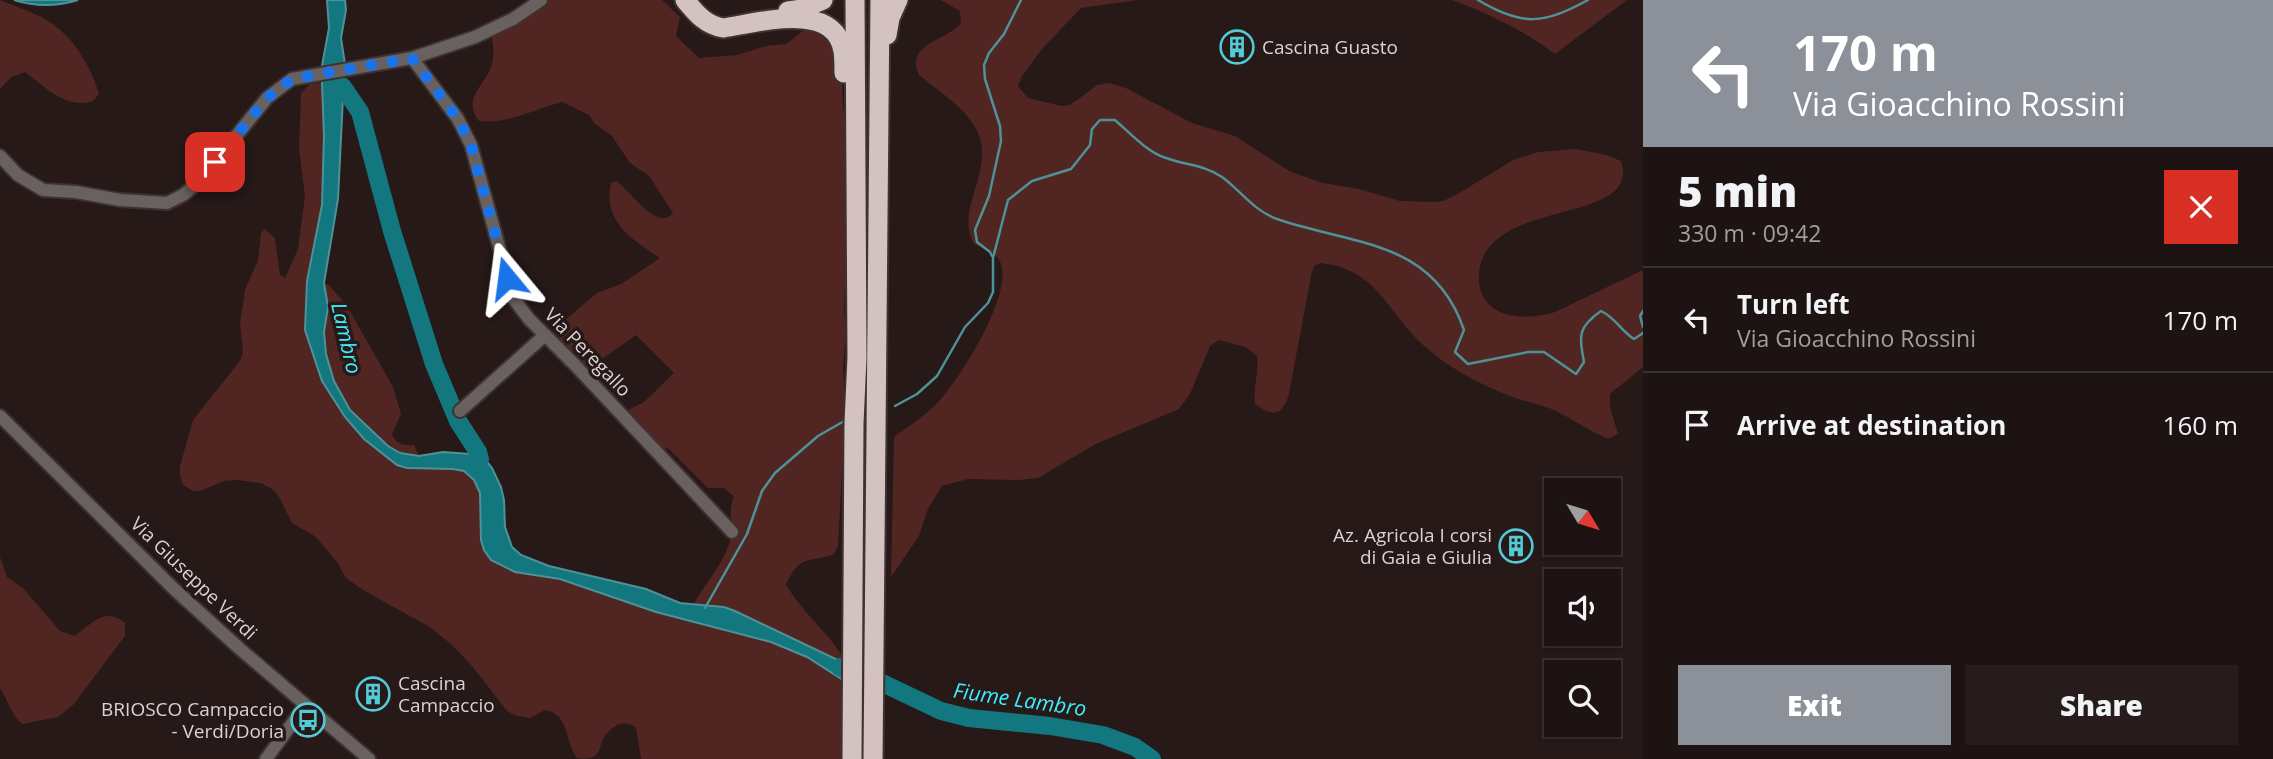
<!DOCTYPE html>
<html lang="en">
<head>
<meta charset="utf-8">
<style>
  :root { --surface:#1c1312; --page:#251c1b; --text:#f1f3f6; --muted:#a09e9f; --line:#3a3232; --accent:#8c9099 }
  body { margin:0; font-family:"Open Sans",sans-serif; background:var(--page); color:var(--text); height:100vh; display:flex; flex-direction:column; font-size:26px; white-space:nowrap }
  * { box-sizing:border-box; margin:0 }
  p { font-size:23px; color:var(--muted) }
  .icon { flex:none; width:38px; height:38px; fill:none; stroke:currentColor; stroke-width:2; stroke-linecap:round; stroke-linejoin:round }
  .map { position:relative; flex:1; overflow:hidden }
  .details { display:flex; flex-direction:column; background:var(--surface); width:630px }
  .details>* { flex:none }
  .hud { background:#8c9099; color:#fff; overflow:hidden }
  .needle { width:46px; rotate:128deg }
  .controls { position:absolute; left:1544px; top:478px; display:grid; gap:14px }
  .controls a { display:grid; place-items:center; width:77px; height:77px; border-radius:0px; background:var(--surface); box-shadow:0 2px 5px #0004,0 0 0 2px var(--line); font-size:35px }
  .pin { position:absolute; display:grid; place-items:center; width:60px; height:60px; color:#fff; margin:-30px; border-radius:14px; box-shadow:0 4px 10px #0006 }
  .me { position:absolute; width:77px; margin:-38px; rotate:344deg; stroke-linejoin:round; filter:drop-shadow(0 0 5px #0008) }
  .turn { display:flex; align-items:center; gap:24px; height:147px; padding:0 35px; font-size:32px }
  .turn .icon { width:91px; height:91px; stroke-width:2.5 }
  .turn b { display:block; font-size:49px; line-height:60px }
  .round { display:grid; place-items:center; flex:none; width:74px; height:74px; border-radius:0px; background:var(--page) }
  .headline { display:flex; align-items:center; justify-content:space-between; height:119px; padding:0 35px }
  h1 { font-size:42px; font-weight:800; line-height:52px }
  .primary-button { display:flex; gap:14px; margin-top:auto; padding:14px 35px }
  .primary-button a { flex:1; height:80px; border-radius:0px; background:var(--accent); color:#fff; font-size:28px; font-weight:800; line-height:80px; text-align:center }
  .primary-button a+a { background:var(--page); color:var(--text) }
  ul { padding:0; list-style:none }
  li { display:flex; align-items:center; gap:21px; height:105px; padding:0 35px; border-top:2px solid var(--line) }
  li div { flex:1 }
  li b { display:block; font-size:26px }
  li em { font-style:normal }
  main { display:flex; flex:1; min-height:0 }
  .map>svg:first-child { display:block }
</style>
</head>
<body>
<main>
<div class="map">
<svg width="1643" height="759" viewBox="0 0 1643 759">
  <rect width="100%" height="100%" fill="#261918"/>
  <g fill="#512521">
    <path d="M0,0C19,8 44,15 59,29C77,44 93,71 99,94L93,101C67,110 45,87 25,72L11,77L0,89Z"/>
    <path d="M541,0H662L680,17L676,36L699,58L737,55L766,46L786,44L808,27L829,37L842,77L843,108L847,124L849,196L846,232L847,254L844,306L846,333L843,365L845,416L838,546L833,555C806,563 801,554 786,584C802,614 835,637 846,664L735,611L723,607L694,604C706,581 722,567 730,541C734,525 727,513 734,497L724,488H708L667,447L662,452L623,413L644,402L674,373L636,335L588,369L551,332L597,293L621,284L660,258C633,240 602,222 611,183L616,181C631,191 657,232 673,213L649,176L630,163L612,136L595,124L589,115L562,102C534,109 509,124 479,121C461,98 486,85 492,64C495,52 493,42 490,30Z"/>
    <path d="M940,0H1138L1081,8L1042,49L1022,76L1018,86L1028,98L1062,106L1069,105L1080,98L1097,85L1110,83L1126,88L1192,123L1235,136L1291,172L1323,183L1359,189L1400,201L1436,202L1443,201L1456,195L1513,160L1538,152L1576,149L1607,155L1621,161C1643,227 1482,196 1479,275C1477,318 1523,322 1555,312L1643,270V367L1610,394V407L1618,434L1608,439C1590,431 1574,420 1556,411C1540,404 1521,401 1505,394C1475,382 1446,366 1422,344C1386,310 1377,269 1320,263L1314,266L1311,276L1289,394L1286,403L1280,411L1274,413L1264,410L1255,404C1253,387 1259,373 1257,356L1245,347L1219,340L1210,346L1190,394L1179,409L1096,444L1038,478L1019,480L968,479L942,486L928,509L919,536L891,577L894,437C909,426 928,414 941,399C961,377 1019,286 998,258C993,251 981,248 974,244C953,207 999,168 975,127C963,106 938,91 919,75C904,43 947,41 961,23L960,11Z"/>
    <path d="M1452,0H1627L1555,54C1523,30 1489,14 1452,0Z"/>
    <path d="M322,83L324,136L322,205L307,281L305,330L322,381L345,417L364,439L397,465L453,469L464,471L474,480L480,493L481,540L484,550L491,560L515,572L560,579L656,612L771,642L807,657L846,682V759H641L636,728C624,718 611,726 604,738C600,744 601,753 593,757C588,759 582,759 577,758C564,741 570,714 545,710L530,718L517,716L507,711L472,666L451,644L428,626L363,590L346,578L337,562L316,537L292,523L278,495L272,489L261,483L237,480L224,481L200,491H193L183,485L180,475V466L193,420L240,361L243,352L240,324L245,290L258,260L261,233L265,229L275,238L280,275L285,278L298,249L305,196L299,149L301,93L310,84Z"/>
    <path d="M324,283L330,286L347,306L393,387L401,414L392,434C397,445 403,445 414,445L419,456L400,453L388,446L350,410L343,400L334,381L326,354L324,332L328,307Z"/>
    <path d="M0,557L7,577L23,588L60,631L75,636C91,624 105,606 125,623V636L74,704L58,717L23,724C13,718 7,699 0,688Z"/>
  </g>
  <g fill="#12777f" stroke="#4e9298" stroke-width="2">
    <path d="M14,0H78C56,7 36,7 14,0Z"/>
    <polygon points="327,0 345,0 346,10 341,38 345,64 322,66 329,28"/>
    <polygon points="346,80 343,97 338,199 324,283 328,307 324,332 326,354 334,381 350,410 388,446 400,453 419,456 443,452 471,454 484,458 492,468 501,487 504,500 505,527 512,547 521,555 549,566 646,589 680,603 724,607 735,611 846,664 846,682 807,657 771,642 656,612 560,579 515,572 491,560 484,550 481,540 480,493 474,480 464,471 453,469 407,468 397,465 364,439 345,417 322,381 305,330 307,281 322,205 324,136 322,83"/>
  </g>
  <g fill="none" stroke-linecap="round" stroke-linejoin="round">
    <g stroke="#4e9298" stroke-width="2.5">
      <path d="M1478,0C1523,27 1544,24 1588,0"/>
      <polyline points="992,256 990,252 977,242 975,230 989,196 1001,141 1000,126 985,79 984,65 989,53 1004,34 1021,0"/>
      <polyline points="1643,311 1640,316 1643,327"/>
      <path d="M895,406L917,394L937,376L965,327L988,303L993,292V258L1008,200L1032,181L1071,169L1090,145L1092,129L1100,120H1115C1130,133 1147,152 1166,158C1185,165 1205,165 1222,177C1240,190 1254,211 1277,219C1352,245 1433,239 1464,330L1455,352L1468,364L1528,352H1544L1576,374L1584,362C1579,335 1578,327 1601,311C1617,319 1620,330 1634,339L1643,333"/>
      <polyline points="705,608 747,534 762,491 775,473 818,436 846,420"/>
    </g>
    <g stroke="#12777f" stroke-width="18">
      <polyline points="332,82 343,87 360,112 392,231 434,364 458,421 478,452 480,459 478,466"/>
      <polyline points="840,667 874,679 941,711 969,718 1050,726 1103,735 1135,747 1152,759"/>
    </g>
    <defs>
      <g id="minor">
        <polyline points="412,58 458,119 471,145 513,298 529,319 574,364 732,532"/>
        <polyline points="0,156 18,175 43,190 76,192 120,200 167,203 183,195 199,182 267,98 292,79 412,58 475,37 513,19 541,0"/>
        <polyline points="460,411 545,335"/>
        <polyline points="0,416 173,588 240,649 369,759"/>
        <polyline points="266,759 305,706"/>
      </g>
      <g id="highway">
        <path d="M685,0C696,13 705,25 723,28C758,23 834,0 843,51C844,58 844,66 844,73"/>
        <polyline points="788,11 802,9 823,0"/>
        <polyline points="887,35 890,18 898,0"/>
        <polyline points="852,759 854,423 857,358 855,0"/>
        <polyline points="873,759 880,0"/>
      </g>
    </defs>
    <use href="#minor" stroke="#3f3332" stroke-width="16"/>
    <use href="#highway" stroke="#3f3332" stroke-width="23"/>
    <use href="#minor" stroke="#686160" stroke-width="12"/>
    <use href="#highway" stroke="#d4c2c0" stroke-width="19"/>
  </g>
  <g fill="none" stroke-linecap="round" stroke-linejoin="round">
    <polyline stroke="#1a73e8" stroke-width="12" stroke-dasharray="0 21.6" points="215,162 267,98 292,79 412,58 458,119 471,145 507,278"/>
  </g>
  <defs>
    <symbol id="building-ring" viewBox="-11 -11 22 22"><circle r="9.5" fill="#261918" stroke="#52cbd7" stroke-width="1.5"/><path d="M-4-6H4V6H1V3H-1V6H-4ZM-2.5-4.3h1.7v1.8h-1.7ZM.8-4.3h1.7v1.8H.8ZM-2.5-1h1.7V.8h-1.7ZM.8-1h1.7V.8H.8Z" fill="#52cbd7"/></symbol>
    <symbol id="bus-ring" viewBox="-11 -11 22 22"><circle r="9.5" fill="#261918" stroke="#52cbd7" stroke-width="1.5"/><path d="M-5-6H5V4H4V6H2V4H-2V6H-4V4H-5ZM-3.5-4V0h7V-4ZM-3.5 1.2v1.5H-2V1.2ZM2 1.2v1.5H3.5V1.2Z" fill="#52cbd7"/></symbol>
  </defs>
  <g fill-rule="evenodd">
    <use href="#building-ring" x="1218" y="28" width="38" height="38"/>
    <use href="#building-ring" x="1497" y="527" width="38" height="38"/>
    <use href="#building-ring" x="354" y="675" width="38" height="38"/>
    <use href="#bus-ring" x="289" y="701" width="38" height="38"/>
  </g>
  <g text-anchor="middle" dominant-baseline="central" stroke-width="7" stroke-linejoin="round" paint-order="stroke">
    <g font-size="19" fill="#dbd2d1" stroke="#261918" text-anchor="start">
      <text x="1262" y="47">Cascina Guasto</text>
      <text x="1492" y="535" text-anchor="end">Az. Agricola I corsi<tspan x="1492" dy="22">di Gaia e Giulia</tspan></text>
      <text x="398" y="683">Cascina<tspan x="398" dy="22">Campaccio</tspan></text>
      <text x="284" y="709" text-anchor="end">BRIOSCO Campaccio<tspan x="284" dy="22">- Verdi/Doria</tspan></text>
    </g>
    <g font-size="19" fill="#dbd2d1" stroke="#261918">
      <text transform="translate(588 352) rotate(46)">Via Peregallo</text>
      <text transform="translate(194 578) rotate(44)">Via Giuseppe Verdi</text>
    </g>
    <g font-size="21" font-style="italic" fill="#40edfc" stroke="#261918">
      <text transform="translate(347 338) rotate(77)">Lambro</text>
      <text transform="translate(1020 699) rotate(8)">Fiume Lambro</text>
    </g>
  </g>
</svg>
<div class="controls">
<a><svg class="needle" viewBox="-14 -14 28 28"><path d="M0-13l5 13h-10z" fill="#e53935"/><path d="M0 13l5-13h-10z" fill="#a09e9f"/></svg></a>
<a><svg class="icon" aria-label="sound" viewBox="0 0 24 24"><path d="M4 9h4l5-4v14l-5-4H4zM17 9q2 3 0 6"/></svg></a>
<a><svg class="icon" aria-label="search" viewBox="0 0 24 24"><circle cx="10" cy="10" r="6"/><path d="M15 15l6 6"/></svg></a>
</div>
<div class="pin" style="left:215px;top:162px;background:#d93025"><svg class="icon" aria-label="arrive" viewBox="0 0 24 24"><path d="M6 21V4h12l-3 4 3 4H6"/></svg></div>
<svg class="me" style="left:507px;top:278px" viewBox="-20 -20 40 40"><path d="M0-17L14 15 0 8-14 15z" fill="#1a73e8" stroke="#fff" stroke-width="4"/></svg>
</div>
<section class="details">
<div class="hud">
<div class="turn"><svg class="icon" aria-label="left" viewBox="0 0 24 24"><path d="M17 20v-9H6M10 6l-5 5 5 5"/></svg><div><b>170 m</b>Via Gioacchino Rossini</div></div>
</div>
<div class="headline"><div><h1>5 min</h1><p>330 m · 09:42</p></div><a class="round" style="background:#d93025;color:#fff"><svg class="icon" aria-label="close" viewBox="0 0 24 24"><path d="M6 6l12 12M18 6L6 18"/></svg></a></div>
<ul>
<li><svg class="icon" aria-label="left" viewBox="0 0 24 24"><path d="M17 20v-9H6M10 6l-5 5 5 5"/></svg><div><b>Turn left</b><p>Via Gioacchino Rossini</p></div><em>170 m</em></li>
<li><svg class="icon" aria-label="arrive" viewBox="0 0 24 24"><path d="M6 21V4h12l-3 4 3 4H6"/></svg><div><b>Arrive at destination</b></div><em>160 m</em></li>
</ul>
<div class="primary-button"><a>Exit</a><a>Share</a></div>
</section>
</main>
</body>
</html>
